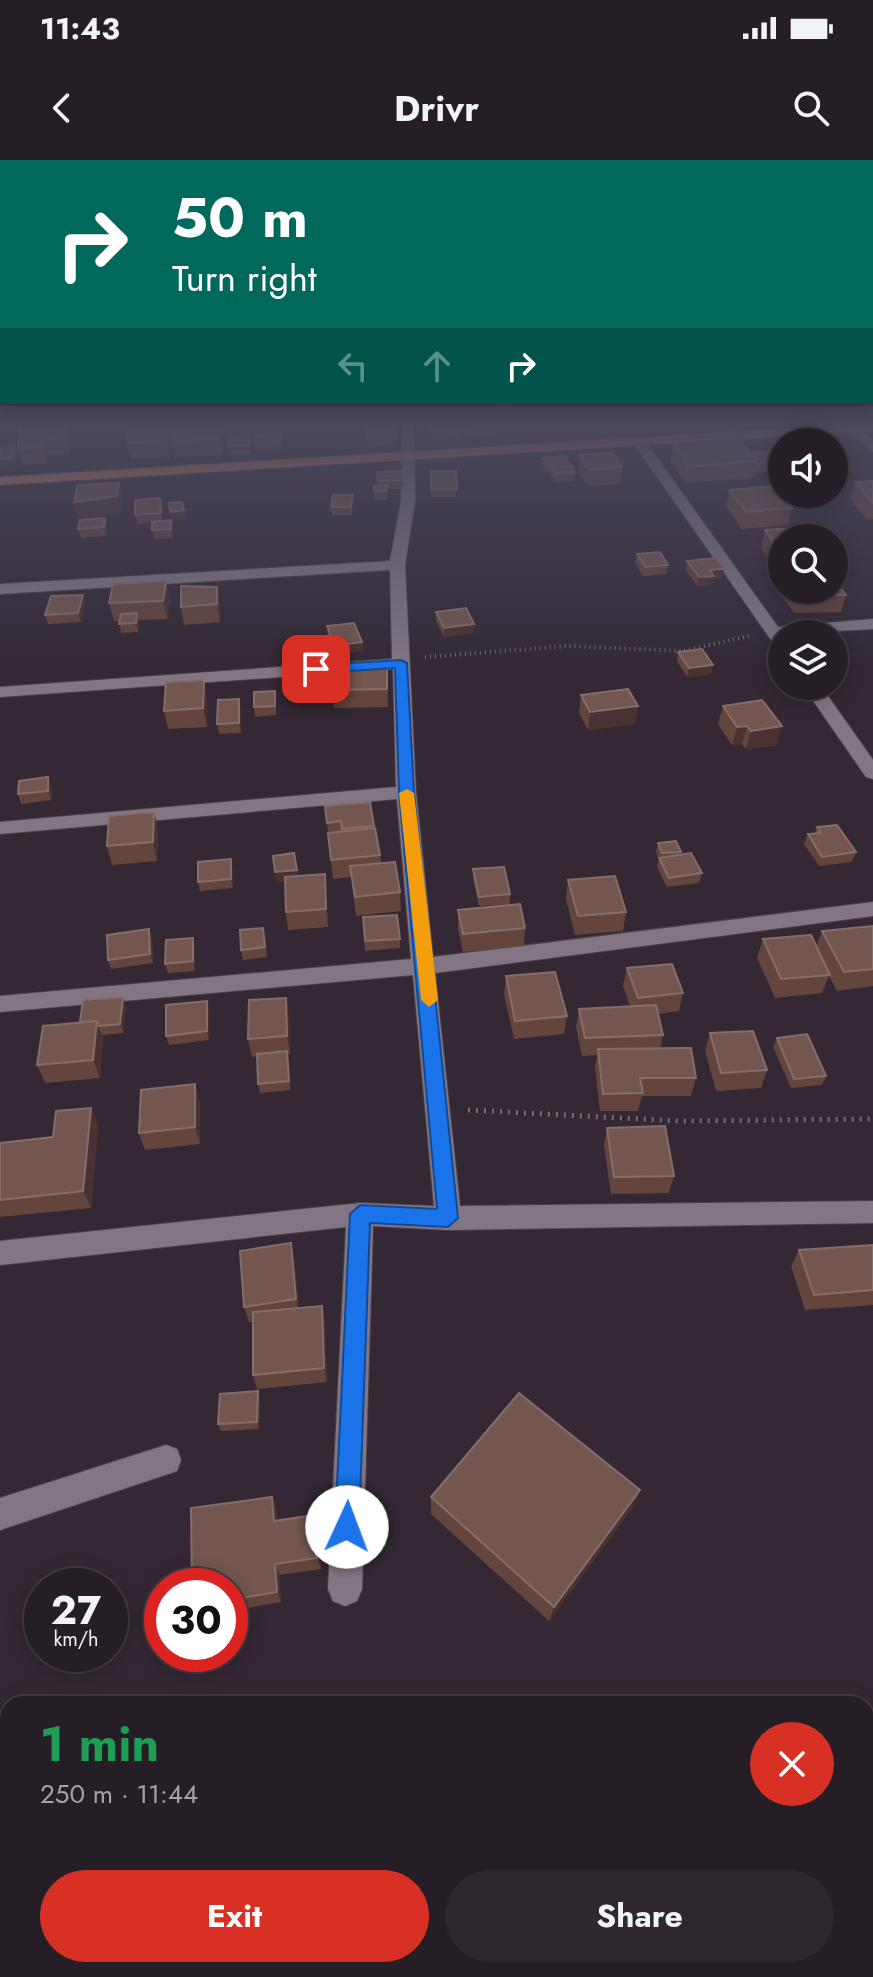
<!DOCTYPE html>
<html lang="en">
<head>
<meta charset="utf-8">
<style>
  :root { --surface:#261e27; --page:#2e272f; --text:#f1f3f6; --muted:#a4a2a7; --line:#423c44; --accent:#d93025 }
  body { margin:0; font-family:Jost,sans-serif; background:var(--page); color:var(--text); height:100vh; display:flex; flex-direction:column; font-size:30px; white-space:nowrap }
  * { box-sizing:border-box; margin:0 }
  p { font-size:26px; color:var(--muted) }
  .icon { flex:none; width:44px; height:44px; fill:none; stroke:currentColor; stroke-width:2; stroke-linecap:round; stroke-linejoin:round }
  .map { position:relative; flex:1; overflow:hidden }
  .panel { position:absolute; left:0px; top:1536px; width:874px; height:282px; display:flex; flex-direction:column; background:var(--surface); border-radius:24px 24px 0 0; box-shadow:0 4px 20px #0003,0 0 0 2px var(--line) }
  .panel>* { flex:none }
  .banner { position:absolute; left:0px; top:0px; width:874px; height:244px; box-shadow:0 4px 20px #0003,0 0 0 2px var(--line); background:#00695c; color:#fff; overflow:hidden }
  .fabs { position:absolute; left:768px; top:268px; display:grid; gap:16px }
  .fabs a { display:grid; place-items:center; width:80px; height:80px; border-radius:50%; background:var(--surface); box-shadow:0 4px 20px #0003,0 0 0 2px var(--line); font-size:40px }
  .speed { position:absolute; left:24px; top:1408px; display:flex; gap:16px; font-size:40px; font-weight:700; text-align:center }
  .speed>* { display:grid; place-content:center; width:104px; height:104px; border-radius:50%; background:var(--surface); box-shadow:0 4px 20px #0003,0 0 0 2px var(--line); line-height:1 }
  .speed small { font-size:20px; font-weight:400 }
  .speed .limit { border:12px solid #d22; background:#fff; color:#111 }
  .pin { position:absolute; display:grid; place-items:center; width:68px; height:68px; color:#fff; margin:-34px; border-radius:16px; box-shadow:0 4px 12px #0006 }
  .me { position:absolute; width:88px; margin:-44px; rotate:2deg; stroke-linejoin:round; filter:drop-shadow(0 0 6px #0008) }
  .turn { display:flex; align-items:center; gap:28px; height:168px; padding:0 40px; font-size:36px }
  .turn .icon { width:104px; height:104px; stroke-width:2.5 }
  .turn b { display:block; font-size:56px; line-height:68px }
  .lanes { display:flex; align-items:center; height:76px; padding:0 40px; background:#0003; justify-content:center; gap:40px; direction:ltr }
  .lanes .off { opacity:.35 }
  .round { display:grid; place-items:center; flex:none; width:84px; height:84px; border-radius:42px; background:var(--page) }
  .overview { display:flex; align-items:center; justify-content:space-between; height:136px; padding:0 40px }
  h1 { font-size:48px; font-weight:700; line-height:60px; color:#1e9e55 }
  .primary-button { display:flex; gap:16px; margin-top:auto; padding:16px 40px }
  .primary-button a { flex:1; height:92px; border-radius:48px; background:var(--accent); color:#fff; font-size:32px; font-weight:700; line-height:92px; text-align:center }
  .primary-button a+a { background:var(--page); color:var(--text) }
  .status { display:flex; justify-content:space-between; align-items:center; height:56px; padding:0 40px; background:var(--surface); direction:ltr }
  .status svg { height:22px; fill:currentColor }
  header { display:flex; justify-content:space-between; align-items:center; height:104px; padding:0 40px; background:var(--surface); font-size:36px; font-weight:700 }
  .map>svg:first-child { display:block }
</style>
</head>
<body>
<div class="status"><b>11:43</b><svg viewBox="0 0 49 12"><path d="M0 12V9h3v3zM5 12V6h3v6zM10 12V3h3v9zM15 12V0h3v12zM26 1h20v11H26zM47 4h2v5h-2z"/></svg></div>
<header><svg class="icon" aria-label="back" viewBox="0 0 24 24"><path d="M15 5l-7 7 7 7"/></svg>Drivr<svg class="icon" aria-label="search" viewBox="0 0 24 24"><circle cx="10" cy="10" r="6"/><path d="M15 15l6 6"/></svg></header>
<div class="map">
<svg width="873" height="1817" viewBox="0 0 873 1817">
  <rect width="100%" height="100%" fill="#332834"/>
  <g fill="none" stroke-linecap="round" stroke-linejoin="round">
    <defs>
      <g id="minor">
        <polygon points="402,260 414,260 415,341 405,405 416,632 433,797 873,742 873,756 435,813 460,1046 873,1041 873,1063 448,1070 373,1066 362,1429 357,1441 345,1446 333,1441 328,1429 346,1067 0,1105 0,1081 360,1043 434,1046 413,815 0,852 0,836 411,799 397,639 0,674 0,662 396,627 393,509 0,537 0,527 392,499 390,410 0,434 0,424 390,401 401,341"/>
        <polygon points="849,265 857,265 873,281 873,292 849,271"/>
        <polygon points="633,278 643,278 778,467 873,459 873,469 782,474 782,489 776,487 632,281"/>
        <polygon points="803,526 821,526 873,600 873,619 866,617"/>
        <polygon points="166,1285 177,1289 181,1300 177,1311 0,1370 0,1338"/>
      </g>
      <polygon id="highway" points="873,263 873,271 0,325 0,317"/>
    </defs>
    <use href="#minor" stroke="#4c444d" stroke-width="2"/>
    <use href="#highway" stroke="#4c444d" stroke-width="2"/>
    <polyline stroke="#756c76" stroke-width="4" stroke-dasharray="1 4" stroke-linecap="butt" points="425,497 567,486 682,491 749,476"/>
    <polyline stroke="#756c76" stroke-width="5" stroke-dasharray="2 6" stroke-linecap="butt" points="468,950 680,961 873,959"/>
    <use href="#minor" fill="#837684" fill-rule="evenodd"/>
    <use href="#highway" fill="#d6825c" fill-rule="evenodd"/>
  </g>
  <g fill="#64453d">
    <polygon points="25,260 49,260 50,264 68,263 72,279 70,294 49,295 47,303 22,305 18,289"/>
    <polygon points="132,260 261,260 261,261 226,263 222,295 175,297 172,282 170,298 131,299 127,283"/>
    <polygon points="428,260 461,269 461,278 433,280 428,268"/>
    <polygon points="460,260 492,260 496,267 496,276 465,278 459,265"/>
    <polygon points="617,260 653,260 652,267 623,269"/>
    <polygon points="676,260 712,260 711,264 683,267"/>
    <polygon points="365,267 398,275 398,284 369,286 365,275"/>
    <polygon points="280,273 281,291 256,292 255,275"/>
    <polygon points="250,276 251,294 229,295 228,286"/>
    <polygon points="673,284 750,293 782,299 782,311 754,313 753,318 686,323 670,301"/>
    <polygon points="580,295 622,307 620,324 587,327 579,312"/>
    <polygon points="543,298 569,303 568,306 575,312 574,321 554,322 551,316 551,312 546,313 542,307"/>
    <rect x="431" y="311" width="25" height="26"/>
    <polygon points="377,312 403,320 403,329 387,329 387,340 374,340 374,326 377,325"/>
    <polygon points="873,321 873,359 867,360 850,339 855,322"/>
    <polygon points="729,330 792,348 788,365 742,369 726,347"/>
    <polygon points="353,335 352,355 332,355 331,347"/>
    <polygon points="162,347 162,361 171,360 173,378 154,379 152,362 137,364 135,355"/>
    <polygon points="107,367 106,376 81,378 78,369"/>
    <polygon points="765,370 808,375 808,377 782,378 782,405 773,406 761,388"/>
    <polygon points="637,394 668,405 667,414 643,416 635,403"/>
    <polygon points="687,401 722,418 713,419 712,425 697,426 686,410"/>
    <polygon points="784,430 834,430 846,435 841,452 794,453 782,436"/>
    <polygon points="83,435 85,444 81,462 48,464 45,455"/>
    <polygon points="170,439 167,459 139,460 138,472 121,473 119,461 114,461 109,443"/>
    <polygon points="220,444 220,462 184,465 181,447"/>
    <polygon points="436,452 474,464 473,473 444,477 436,461"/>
    <polygon points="327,466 362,482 363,491 336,495 328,476"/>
    <polygon points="678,492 713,505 711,514 687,517 677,501"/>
    <polygon points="387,508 388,547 334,548 332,530"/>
    <polygon points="581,535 638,546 635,564 588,570 579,553"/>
    <polygon points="207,538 207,567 168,569 164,551"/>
    <polygon points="276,540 276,555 255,557 254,547"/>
    <polygon points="723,546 777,585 746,589 742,584 732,585 718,564"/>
    <polygon points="241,549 241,573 219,574 217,564"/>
    <polygon points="52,627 51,640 21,644 18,634"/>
    <polygon points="370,642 380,695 381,703 400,732 401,751 356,756 351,717 333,719 328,673 342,671 328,672 325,646"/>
    <polygon points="154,652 158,670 157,701 112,705 107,686"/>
    <polygon points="817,667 856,692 852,702 819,706 804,684 808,674 815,674"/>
    <polygon points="658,683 681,692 680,695 702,713 699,723 667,727 657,707 659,699 656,692"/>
    <polygon points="273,696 298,716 325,714 328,767 288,770 286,752 285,721 277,722"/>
    <polygon points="233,709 233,728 200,731 198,722"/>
    <polygon points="473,709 510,734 510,744 479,746 473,719"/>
    <polygon points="568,720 626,752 623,771 575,775 566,739"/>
    <polygon points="458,750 525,768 524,786 463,792 458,769"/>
    <polygon points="363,757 400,779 400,788 365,791"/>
    <polygon points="873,766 873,826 837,831 829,816 822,833 775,838 757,798 763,779 816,787 822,771"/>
    <polygon points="149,769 152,779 153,803 111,809 108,800"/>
    <polygon points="265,777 267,797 243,800 241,790"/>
    <polygon points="193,778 195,787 195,811 168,813 165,804"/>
    <polygon points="627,808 683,833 679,851 658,854 663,875 660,889 696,918 691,936 642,936 638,951 600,951 595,907 597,895 582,896 576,867 579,849 630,846 623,826"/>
    <polygon points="506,816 567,856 564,874 514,879 504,834"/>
    <polygon points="207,841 209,850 209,880 169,885 166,876"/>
    <polygon points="126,846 123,873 102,875 103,879 100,918 45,923 37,905 80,862"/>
    <polygon points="289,856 290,894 288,894 290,930 260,933 258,924 258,896 252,897 248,879"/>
    <polygon points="710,873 767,910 761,928 716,931 705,891"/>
    <polygon points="777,878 826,916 822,925 791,928 773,887"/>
    <polygon points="195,924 200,942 200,984 145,990 139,973"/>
    <polygon points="91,948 98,965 91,1048 0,1057 0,983 53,977"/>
    <polygon points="607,968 674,1016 669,1033 611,1034 604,985"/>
    <polygon points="873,1085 873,1145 805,1150 791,1106 799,1090"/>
    <polygon points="294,1099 299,1148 322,1146 325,1161 327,1222 257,1229 253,1215 253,1162 249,1162 244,1147"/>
    <polygon points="260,1238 259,1269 221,1271 218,1264"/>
    <polygon points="431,1337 633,1347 549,1461 431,1354"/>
    <polygon points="277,1349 277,1360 314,1355 317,1366 321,1409 279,1415 281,1442 230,1451 230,1426"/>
  </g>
  <g fill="#4a3232">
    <polygon points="170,260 173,260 174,267 170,298 167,281"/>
    <polygon points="223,260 226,260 226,266 222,295 219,279"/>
    <polygon points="521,260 540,260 521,263"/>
    <polygon points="684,260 712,260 711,264 683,267"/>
    <polygon points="68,263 72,279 70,294 66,277"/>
    <polygon points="45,279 49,295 47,303 43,287"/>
    <polygon points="14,287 16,296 15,306 0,308 0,299"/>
    <polygon points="119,323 123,339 121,353 78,359 74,342"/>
    <polygon points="184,350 185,359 172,361 170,352"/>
    <polygon points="105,358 107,367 106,376 104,367"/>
    <polygon points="724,409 722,418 713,419 712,425 697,426 699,417 710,410"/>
    <polygon points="166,421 170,439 167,459 163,441"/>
    <polygon points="217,427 220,444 220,462 217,444"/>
    <polygon points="83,435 85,444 81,462 78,453"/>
    <polygon points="137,453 139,462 138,472 136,463"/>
    <polygon points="474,464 473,473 444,477 444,468"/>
    <polygon points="362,482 363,491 336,495 335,486"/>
    <polygon points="713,505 711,514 687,517 689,508"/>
    <polygon points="204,520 207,538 207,567 203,548"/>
    <polygon points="239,539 241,549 241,573 239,563"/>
    <polygon points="638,546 635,564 588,570 590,552"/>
    <polygon points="747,566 742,584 732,585 737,567"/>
    <polygon points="782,566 777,585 746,589 751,571"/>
    <polygon points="48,617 52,627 51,640 48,631"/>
    <polygon points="154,652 158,670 157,701 153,682"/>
    <polygon points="231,699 233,709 233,728 231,719"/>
    <polygon points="297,710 299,719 277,722 275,712"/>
    <polygon points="325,714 326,733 328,767 326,749"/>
    <polygon points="149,769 152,779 153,803 150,794"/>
    <polygon points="193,778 195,787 195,811 193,801"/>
    <polygon points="123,837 126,846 123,873 120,864"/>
    <polygon points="286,838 289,856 290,894 287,876"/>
    <polygon points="207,841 209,850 209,880 207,871"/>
    <polygon points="97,861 103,879 100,918 93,900"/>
    <polygon points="195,924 200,942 200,984 195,967"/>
    <polygon points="91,948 98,965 91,1048 83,1031"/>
    <polygon points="291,1083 294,1099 300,1155 296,1139"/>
    <polygon points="322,1146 325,1161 327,1222 324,1208"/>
    <polygon points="258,1231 260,1238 259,1269 257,1262"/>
    <polygon points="640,1330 633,1347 549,1461 554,1447"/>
    <polygon points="272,1337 277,1349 278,1372 274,1361"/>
    <polygon points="314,1355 317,1366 321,1409 317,1398"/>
    <polygon points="275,1404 279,1415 281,1442 277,1432"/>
  </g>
  <g fill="#735650" stroke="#866d69" stroke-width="2">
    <polygon points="25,260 48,260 47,264 68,263 66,277 45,279 43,287 18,289 19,267 23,266"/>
    <polygon points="132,260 170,260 167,281 127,283"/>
    <polygon points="174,260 223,260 219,279 172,281"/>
    <polygon points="428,260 457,260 461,269 433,271"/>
    <polygon points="461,260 492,260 496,267 466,269"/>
    <polygon points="394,265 398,275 369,277 365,267"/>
    <polygon points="280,273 280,283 255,284 255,275"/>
    <polygon points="250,276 250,285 228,286 228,277"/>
    <polygon points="739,279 756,301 689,307 673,284"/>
    <polygon points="14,287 13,298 0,299 0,288"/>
    <polygon points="776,291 782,299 782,302 756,304 756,301 750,293"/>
    <polygon points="613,293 622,307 589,310 580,295"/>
    <polygon points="565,296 569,303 546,304 543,298"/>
    <polygon points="572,306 575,312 555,313 552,307"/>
    <polygon points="401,311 403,320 378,321 377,312"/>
    <polygon points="431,311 456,311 457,329 431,329"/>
    <polygon points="873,321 873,343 855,322"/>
    <polygon points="119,323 117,336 74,342 78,325"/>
    <polygon points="387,325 387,331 374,331 374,326"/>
    <polygon points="774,326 792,348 746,352 729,330"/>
    <polygon points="333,335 353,335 351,347 331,347"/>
    <polygon points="160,338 161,353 135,355 135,340"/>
    <polygon points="182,342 184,350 170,352 169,343"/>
    <polygon points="105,358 104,367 78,369 80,360"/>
    <polygon points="171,360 171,369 152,370 152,362"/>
    <polygon points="801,368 808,378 782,378 782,388 777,388 765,370"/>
    <polygon points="660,392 668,405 645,407 637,394"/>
    <polygon points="716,398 724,409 710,410 714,416 699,417 687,401"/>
    <polygon points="834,419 846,435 798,435 795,430 834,430"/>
    <polygon points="166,421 163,441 109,443 113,424"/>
    <polygon points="181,426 217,427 217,444 181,447"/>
    <polygon points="83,435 78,453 45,455 51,436"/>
    <polygon points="466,448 474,464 444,468 436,452"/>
    <polygon points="137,453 136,463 119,464 121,454"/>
    <polygon points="354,463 362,482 335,486 327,466"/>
    <polygon points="702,489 713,505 689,508 678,492"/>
    <polygon points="387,508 387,529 332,530 333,509"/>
    <polygon points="204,520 203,548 164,551 166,522"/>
    <polygon points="628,529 638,546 590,552 581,535"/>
    <polygon points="275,531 275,546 254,547 254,532"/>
    <polygon points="239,539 239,563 217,564 218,540"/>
    <polygon points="762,540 782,566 751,571 747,566 737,567 723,546"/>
    <polygon points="48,617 48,631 18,634 19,621"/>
    <polygon points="370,642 374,666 342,669 341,661 327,663 325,646"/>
    <polygon points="154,652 153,682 107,686 109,656"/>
    <polygon points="837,665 856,692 822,697 808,674 821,673 817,667"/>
    <polygon points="375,668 380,695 331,700 328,673"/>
    <polygon points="676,681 681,692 662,693 658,683"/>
    <polygon points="294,693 297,710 275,712 273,696"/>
    <polygon points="691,693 702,713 669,718 659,698"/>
    <polygon points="231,699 231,719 198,722 198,702"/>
    <polygon points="395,702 400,732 355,737 350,706"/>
    <polygon points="504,707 510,734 479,737 473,709"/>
    <polygon points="325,714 326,749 286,752 285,717"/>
    <polygon points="615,716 626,752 578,756 568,720"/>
    <polygon points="520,744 525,768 463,774 458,750"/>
    <polygon points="397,755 400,779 365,781 363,757"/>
    <polygon points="873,766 873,809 844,812 822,771"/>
    <polygon points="263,768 265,787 241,790 240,770"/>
    <polygon points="149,769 150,794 108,800 107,775"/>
    <polygon points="811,775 830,815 781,819 763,779"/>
    <polygon points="193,778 193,801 165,804 166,780"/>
    <polygon points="672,804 683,833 638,838 627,808"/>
    <polygon points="555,812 567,856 515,861 506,816"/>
    <polygon points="123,837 120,864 99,866 97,861 80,862 83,840"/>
    <polygon points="286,838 287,876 248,879 249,840"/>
    <polygon points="207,841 207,871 166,876 166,845"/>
    <polygon points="656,845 663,875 585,878 579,849"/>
    <polygon points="97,861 93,900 37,905 43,866"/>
    <polygon points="753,871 767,910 721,913 710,873"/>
    <polygon points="807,874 826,916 794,919 777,878"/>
    <polygon points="691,888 696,918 640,918 643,933 603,934 598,889"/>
    <polygon points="287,891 289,921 258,924 257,894"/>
    <polygon points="195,924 195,967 139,973 141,930"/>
    <polygon points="91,948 83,1031 0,1040 0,983 53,977 56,951"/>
    <polygon points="665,966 674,1016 614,1017 607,968"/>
    <polygon points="291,1083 296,1139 244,1147 240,1091"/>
    <polygon points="873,1085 873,1130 814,1135 799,1090"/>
    <polygon points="322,1146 324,1208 253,1215 253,1152"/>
    <polygon points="258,1231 257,1262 218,1264 220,1234"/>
    <polygon points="519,1233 640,1330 554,1447 431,1337"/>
    <polygon points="272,1337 274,1361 314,1355 317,1398 275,1404 277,1432 230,1440 230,1426 192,1426 191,1348"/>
  </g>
  <linearGradient id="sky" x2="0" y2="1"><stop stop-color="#1c161d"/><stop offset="0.51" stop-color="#4a485c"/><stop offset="1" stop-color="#4a485c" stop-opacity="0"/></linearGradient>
  <rect width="873" height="514" fill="url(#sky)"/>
  <polygon fill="#1a73e8" stroke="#114b97" stroke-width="2" points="401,500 407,503 414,632 458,1058 448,1067 370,1063 359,1367 356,1375 347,1379 339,1375 335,1367 350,1054 360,1045 437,1049 399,632 395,508 316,513 310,509 316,505"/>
  <polygon fill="#f59e0b" points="407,629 414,633 438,840 429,847 421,840 399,633"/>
</svg>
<div class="fabs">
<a><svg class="icon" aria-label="sound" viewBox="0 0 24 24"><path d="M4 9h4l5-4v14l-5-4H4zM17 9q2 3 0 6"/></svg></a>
<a><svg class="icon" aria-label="search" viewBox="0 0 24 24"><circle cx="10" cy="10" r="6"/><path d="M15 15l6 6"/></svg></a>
<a><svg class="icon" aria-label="layers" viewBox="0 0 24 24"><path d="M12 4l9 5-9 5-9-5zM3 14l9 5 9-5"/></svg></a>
</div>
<div class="speed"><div>27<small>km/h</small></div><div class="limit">30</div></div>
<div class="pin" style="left:316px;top:509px;background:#d93025"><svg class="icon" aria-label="arrive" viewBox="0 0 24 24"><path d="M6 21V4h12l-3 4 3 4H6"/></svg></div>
<svg class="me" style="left:347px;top:1367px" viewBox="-20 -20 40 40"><circle r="19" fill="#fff"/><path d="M0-13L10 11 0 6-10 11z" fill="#1a73e8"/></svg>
<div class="banner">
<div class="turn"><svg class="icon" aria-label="right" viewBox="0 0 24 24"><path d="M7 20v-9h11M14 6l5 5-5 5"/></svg><div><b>50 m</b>Turn right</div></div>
<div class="lanes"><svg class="icon off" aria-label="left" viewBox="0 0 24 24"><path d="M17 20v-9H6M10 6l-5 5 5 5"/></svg><svg class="icon off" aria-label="ahead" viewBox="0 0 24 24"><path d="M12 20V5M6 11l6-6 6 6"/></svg><svg class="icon" aria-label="right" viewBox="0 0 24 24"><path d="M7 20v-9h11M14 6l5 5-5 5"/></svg></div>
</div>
<section class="panel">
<div class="overview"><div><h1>1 min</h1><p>250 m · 11:44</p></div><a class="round" style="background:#d93025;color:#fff"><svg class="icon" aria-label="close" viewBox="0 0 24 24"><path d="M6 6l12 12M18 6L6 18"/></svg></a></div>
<div class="primary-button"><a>Exit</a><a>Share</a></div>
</section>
</div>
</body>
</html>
